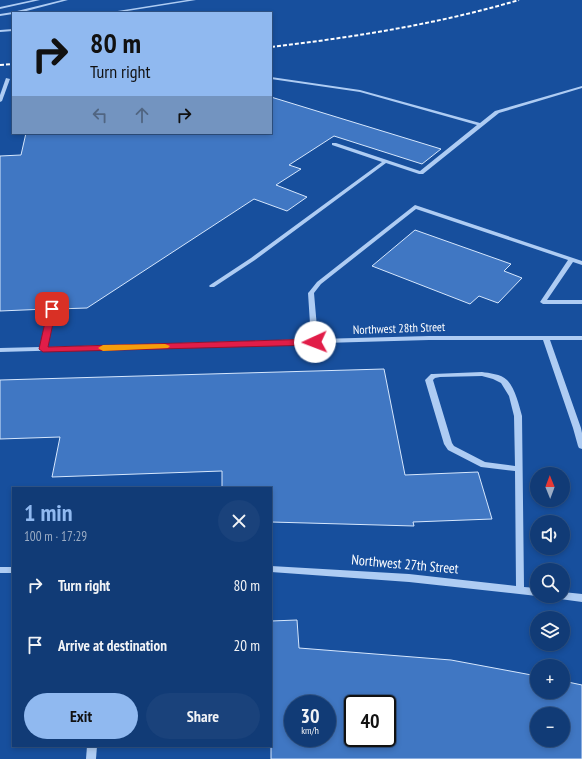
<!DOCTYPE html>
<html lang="en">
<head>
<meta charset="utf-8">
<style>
  :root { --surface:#113b76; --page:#1a427b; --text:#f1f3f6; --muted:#9cadc5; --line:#305588; --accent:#90b9f0 }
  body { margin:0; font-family:"PT Sans Narrow",sans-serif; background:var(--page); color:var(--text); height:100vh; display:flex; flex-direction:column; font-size:15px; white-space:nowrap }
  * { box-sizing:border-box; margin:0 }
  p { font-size:13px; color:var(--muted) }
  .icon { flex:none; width:22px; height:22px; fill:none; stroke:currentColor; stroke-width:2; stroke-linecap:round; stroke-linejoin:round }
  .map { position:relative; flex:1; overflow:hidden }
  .details { position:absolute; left:12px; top:487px; width:260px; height:260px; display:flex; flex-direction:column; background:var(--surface); border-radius:0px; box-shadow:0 2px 6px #0003,0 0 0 1px var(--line) }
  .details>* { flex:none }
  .top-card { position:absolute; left:12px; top:12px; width:260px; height:122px; border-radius:0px; box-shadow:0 2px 6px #0003,0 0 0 1px var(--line); background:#90b9f0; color:#111; overflow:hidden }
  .needle { width:26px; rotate:359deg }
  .buttons { position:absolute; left:530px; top:467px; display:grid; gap:8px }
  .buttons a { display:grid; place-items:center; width:40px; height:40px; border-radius:50%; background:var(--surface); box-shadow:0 2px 6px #0003,0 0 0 1px var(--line); font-size:20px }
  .speed { position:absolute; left:284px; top:695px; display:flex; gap:8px; font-size:20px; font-weight:700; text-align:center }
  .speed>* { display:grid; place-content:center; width:52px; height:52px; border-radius:50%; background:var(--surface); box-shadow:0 2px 6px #0003,0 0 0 1px var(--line); line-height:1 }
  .speed small { font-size:10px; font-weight:400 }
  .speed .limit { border:2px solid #111; border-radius:6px; background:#fff; color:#111 }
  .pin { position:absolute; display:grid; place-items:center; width:34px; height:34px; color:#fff; margin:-17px; border-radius:8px; box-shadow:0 2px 6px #0006 }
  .me { position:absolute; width:44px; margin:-22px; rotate:268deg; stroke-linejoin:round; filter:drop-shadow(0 0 3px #0008) }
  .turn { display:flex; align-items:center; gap:14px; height:84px; padding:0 12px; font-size:18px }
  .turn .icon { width:52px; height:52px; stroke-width:2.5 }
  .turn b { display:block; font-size:28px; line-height:34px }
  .lanes { display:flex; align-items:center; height:38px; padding:0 12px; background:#0003; justify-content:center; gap:20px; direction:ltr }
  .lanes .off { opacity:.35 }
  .round { display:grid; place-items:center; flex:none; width:42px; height:42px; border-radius:21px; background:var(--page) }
  .summary { display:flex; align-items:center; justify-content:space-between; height:68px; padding:0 12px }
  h1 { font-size:24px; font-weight:800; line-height:30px; color:var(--accent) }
  .primary-button { display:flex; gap:8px; margin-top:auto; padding:8px 12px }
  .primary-button a { flex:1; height:46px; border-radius:24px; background:var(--accent); color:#111; font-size:16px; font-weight:800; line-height:46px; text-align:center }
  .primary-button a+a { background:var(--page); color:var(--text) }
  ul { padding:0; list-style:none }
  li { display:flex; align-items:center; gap:12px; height:60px; padding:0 12px }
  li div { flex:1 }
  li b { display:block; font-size:15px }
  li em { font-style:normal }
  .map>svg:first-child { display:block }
</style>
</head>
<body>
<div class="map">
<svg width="582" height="759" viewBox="0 0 582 759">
  <rect width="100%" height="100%" fill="#174f9d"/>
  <g fill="#4077c3" stroke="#d6e7fd" fill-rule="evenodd">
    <polygon points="271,97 441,149 422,164 334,136 289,165 301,169 276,185 307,197 287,211 254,199 87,308 56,309 51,306 47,309 0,311 0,156 21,155 26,133 271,133"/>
    <polygon points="415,230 511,264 504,271 522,278 498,303 479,296 470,304 372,266"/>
    <polygon points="384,369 405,475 478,472 492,519 413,522 414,526 271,522 271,488 222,488 222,471 52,477 60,437 0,439 0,380"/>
    <path d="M297,620L299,648L451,660L537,676V692H563V681L582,685V759H271V621ZM293,704H327V738H293ZM353,704H387V738H353ZM537,714H563V740H537Z"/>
  </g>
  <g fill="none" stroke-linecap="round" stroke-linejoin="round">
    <g fill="#aeccf3" fill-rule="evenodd">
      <polygon points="33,0 40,0 0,9 0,7"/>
      <polygon points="62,0 68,0 19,13 13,13 13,14 0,16 0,14 13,12"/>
      <polygon points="187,0 196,0 115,13 105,13"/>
      <polygon points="13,29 13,31 0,32 0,30"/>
      <polygon points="271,77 360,90 480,123 495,111 582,86 582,88 499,113 423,174 419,174 386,163 255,260 214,287 210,287 209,286 210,285 251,258 382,162 332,145 332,143 336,143 420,171 477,125 360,92 271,79"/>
      <polygon points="6,78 10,79 2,101 0,102 0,95"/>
      <polygon points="415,205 582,261 582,265 573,262 547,300 582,300 582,304 543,304 540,302 568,260 416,209 321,284 314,293 318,339 429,336 582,336 582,340 550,340 581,428 582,433 582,449 579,448 578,446 573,428 543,340 429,340 0,352 0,348 40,347 49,309 52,307 55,309 47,347 311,339 308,293 309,292 317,282"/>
      <path d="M482,372C489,373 501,374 507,380C515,388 519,405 522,416L524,587L537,588V596L409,582L271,572V566L409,574L516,586L515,471L481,467L448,450L444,444L425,380L431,374H433ZM482,376L493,379L501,383L509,396L514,416L515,466L485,462L454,446L452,443L433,380L435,378L440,377Z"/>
      <rect x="0" y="567" width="13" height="6"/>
      <polygon points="563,592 582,594 582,602 560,599 559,596 563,596"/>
      <polygon points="87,746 97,746 96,759 86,759"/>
    </g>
    <g stroke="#fff" stroke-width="2" stroke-dasharray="4 2" stroke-linecap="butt">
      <path d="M271,47C355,37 438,24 519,0"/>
      <polyline points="0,65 13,64"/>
    </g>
  </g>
  <polygon fill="#e11d48" stroke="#92132f" points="52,306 56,309 48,347 315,339 319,342 315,345 43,352 39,349 48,309"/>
  <polygon fill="#f59e0b" points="165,344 170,346 168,348 103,351 98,348 103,345"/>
  <g text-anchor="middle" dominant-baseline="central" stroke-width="3" stroke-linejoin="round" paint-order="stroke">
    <g font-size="12" fill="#fff" stroke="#174f9d">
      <text transform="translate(399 328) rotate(-2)">Northwest 28th Street</text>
    </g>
    <g font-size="14" fill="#fff" stroke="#174f9d">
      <text transform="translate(405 564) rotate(5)">Northwest 27th Street</text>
    </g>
  </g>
</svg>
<div class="buttons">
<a><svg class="needle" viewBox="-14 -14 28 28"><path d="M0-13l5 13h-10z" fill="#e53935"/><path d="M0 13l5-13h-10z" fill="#9cadc5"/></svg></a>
<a><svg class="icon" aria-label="sound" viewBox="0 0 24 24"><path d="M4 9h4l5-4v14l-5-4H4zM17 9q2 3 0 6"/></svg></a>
<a><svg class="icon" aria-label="search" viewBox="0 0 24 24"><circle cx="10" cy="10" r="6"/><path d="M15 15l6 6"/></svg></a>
<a><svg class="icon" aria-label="layers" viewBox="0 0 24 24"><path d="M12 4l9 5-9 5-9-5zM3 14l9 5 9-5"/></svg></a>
<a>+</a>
<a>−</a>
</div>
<div class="speed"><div>30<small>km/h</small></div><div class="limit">40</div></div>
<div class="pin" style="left:52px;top:309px;background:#d93025"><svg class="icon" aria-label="arrive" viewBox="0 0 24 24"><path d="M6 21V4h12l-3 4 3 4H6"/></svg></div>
<svg class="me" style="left:315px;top:342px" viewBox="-20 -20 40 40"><circle r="19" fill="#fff"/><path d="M0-13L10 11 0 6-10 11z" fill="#e11d48"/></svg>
<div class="top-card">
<div class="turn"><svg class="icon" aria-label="right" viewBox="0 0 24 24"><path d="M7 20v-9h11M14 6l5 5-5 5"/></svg><div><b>80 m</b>Turn right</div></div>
<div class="lanes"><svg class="icon off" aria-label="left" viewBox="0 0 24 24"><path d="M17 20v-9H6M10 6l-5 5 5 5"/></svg><svg class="icon off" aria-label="ahead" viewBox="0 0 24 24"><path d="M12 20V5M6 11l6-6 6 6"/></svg><svg class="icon" aria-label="right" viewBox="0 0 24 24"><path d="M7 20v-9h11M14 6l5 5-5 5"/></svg></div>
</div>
<section class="details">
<div class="summary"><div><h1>1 min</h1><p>100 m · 17:29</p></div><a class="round"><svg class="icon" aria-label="close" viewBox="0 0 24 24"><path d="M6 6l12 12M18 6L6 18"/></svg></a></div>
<ul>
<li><svg class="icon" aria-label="right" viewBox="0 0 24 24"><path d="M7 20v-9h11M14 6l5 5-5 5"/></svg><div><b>Turn right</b></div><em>80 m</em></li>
<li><svg class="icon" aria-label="arrive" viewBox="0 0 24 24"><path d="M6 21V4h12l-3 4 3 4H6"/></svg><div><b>Arrive at destination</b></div><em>20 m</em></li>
</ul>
<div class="primary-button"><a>Exit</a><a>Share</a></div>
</section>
</div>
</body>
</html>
